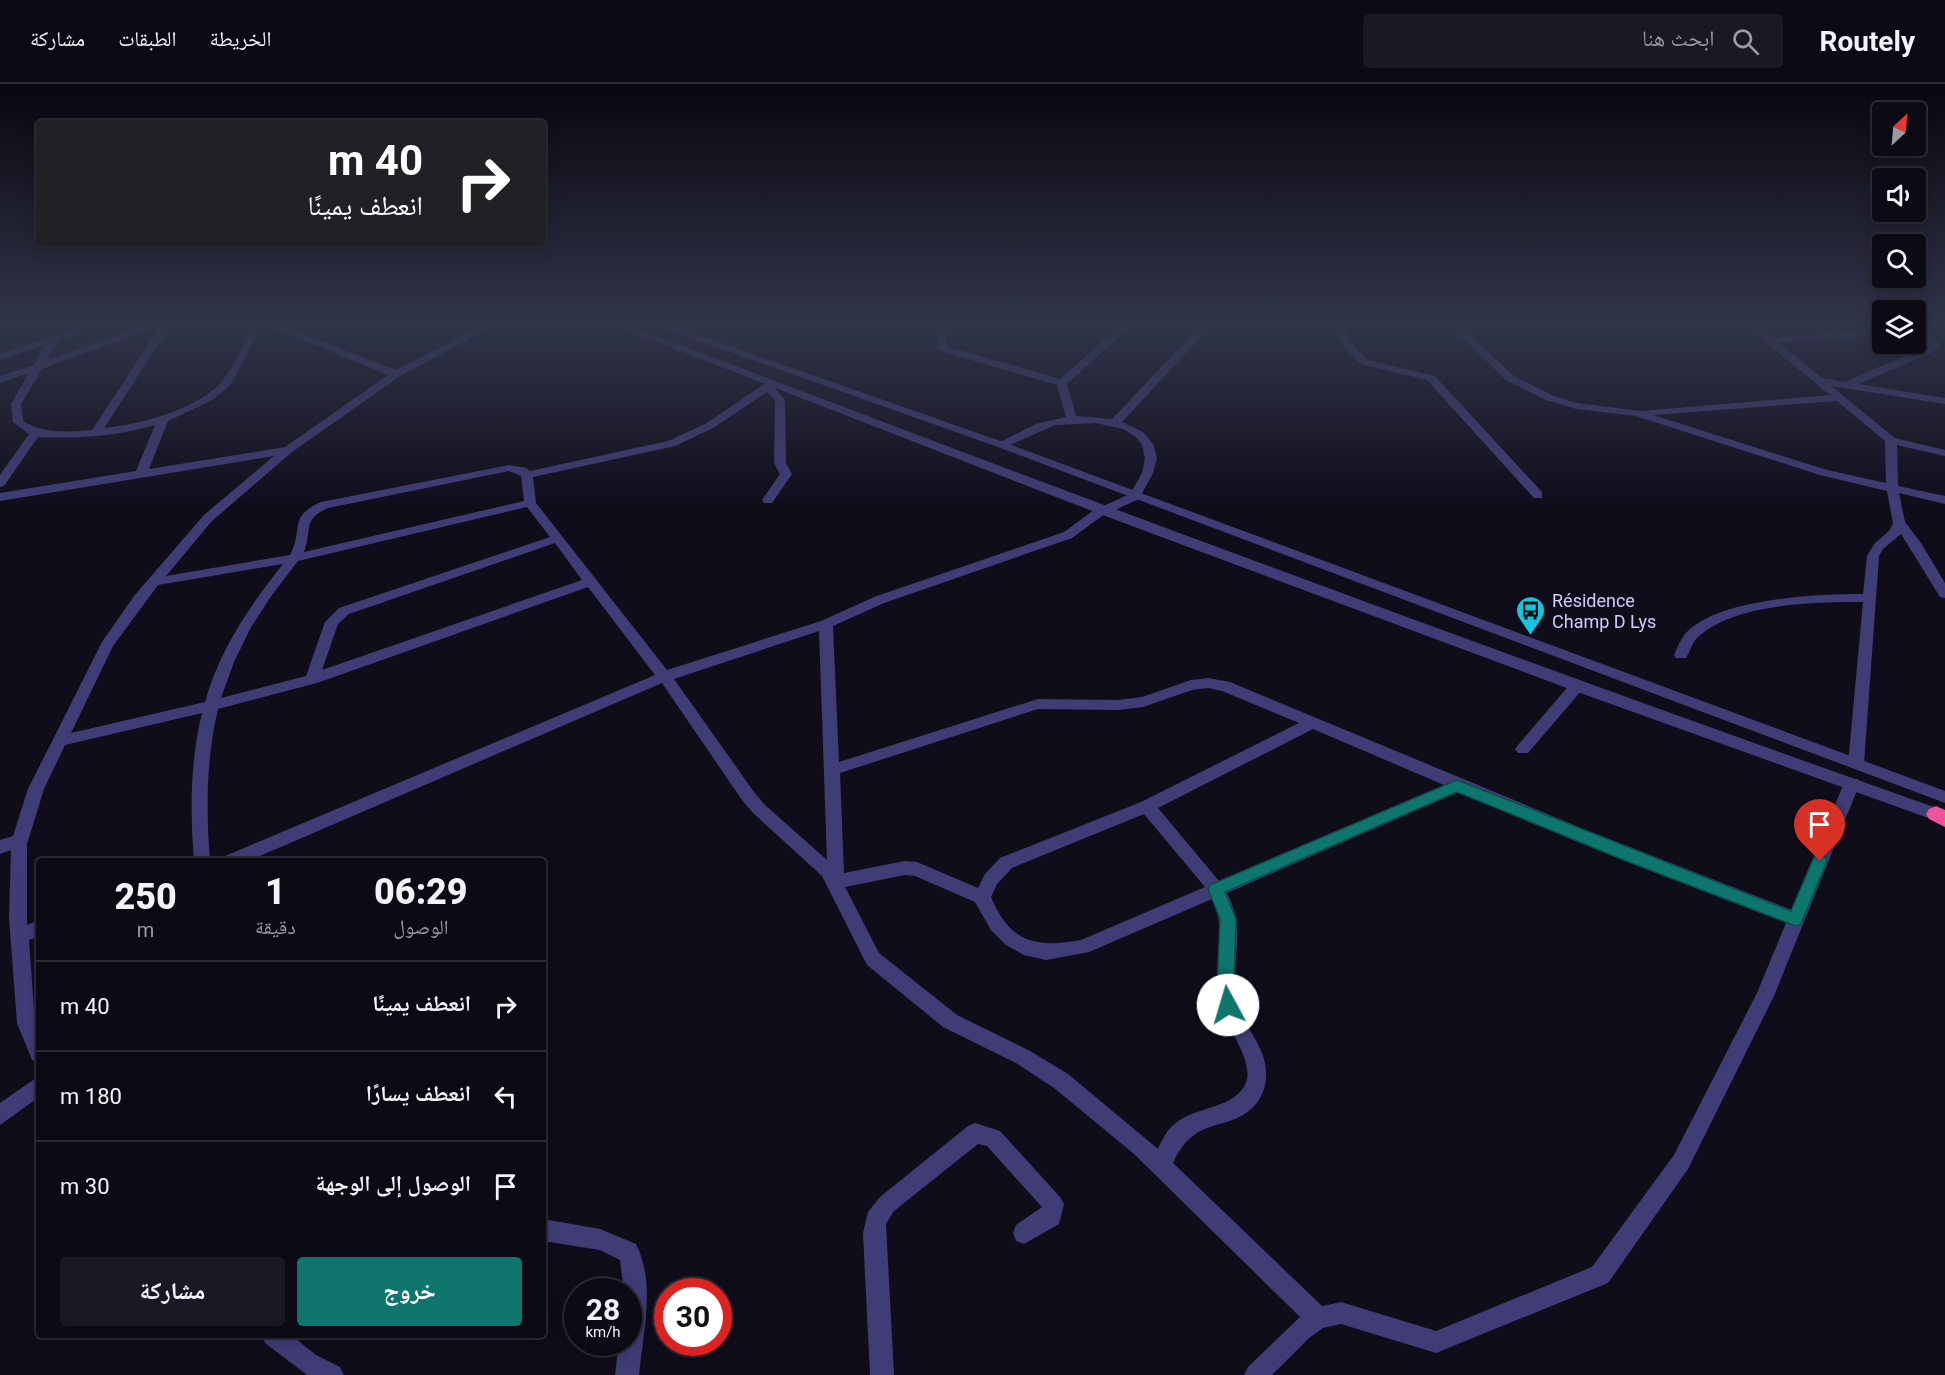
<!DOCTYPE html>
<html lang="ar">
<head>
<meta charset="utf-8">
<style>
  :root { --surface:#0c0a14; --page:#1a1822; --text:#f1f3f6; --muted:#9a9aa0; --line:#2c2b34; --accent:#0f766e }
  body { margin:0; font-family:Roboto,"Noto Naskh Arabic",sans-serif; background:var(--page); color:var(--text); direction:rtl; height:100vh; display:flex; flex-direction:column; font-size:22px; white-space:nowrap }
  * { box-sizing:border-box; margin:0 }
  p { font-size:20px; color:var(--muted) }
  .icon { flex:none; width:33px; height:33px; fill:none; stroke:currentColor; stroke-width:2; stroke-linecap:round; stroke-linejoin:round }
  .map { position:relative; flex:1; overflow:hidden; direction:ltr }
  .sheet { position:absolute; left:36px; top:774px; width:510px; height:480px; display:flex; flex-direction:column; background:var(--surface); border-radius:6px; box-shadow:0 3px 15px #0003,0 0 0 2px var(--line); direction:rtl }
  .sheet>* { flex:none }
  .banner { position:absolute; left:36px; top:36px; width:510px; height:126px; border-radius:6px; box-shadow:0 3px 15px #0003,0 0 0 2px var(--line); direction:rtl; background:#202124; color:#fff; overflow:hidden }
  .needle { width:39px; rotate:26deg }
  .controls { position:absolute; left:1872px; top:18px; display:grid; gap:12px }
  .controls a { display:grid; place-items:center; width:54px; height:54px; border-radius:6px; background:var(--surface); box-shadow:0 3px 15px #0003,0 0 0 2px var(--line); font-size:30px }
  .speed { position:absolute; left:564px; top:1194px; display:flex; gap:12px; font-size:30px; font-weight:700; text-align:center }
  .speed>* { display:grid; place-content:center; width:78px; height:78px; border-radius:50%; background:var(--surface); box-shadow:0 3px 15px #0003,0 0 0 2px var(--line); line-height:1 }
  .speed small { font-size:15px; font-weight:400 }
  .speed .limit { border:9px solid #d22; background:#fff; color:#111 }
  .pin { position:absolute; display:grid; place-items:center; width:51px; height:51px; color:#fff; margin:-62px -26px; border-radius:50% 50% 50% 0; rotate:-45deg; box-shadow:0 0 6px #0007 }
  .pin .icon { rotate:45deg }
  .me { position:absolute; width:66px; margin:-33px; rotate:354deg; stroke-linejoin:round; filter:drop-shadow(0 0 4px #0008) }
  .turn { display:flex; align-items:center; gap:21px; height:126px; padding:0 24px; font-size:27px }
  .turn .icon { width:78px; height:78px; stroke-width:2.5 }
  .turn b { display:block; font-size:42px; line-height:51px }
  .eta { display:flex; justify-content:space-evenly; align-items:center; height:102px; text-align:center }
  .eta b { font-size:36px; font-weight:800; line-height:42px }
  .button { display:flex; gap:12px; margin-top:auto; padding:12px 24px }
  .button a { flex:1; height:69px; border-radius:6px; background:var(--accent); color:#fff; font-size:24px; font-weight:800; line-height:69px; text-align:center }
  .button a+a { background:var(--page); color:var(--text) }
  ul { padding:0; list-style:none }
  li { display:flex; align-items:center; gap:18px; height:90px; padding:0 24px; border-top:2px solid var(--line) }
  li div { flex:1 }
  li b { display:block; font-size:22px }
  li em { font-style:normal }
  header { display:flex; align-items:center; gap:36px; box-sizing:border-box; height:84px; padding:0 30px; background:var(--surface); border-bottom:2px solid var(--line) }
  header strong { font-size:28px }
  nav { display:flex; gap:33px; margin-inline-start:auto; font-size:21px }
  .search { width:420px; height:54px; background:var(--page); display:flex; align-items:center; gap:15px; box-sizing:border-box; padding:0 21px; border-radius:6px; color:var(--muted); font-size:22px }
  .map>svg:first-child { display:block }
</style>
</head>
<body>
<header>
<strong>Routely</strong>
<div class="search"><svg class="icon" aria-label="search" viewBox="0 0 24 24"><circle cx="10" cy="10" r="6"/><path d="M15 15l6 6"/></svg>ابحث هنا</div>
<nav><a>الخريطة</a><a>الطبقات</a><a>مشاركة</a></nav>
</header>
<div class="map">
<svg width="1945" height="1291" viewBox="0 0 1945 1291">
  <rect width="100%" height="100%" fill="#100d1b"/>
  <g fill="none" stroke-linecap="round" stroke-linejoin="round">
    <g fill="#403c76" fill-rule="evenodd">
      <path d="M85,241H101L58,257L47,276L145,241H161L42,285L21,320L23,337C44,350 67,348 92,346L161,241H171L104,344C140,340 199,326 223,296C235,281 243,258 252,241H262L232,299L214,315L168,337L149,385L285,363L388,291L266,241H281L396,286L483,241H496L400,292L292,368L212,437L166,492L290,471C304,446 287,433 321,418L509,381L526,384L530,387L668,357L705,340L769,297H777L778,299L774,303L785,316L786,379L792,390L772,419H764L762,416L780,390L774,379L775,316L767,308L713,344L675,362L533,393L536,419L667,586L821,537L874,513L1064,448L1094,426L1130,410L1142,389L1145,374L1142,361L1135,352L1123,345L1096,339L1055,341L1006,363H998V359L1036,340L1066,333L1057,301L937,266V250L947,241H959L947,251L946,262L1060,295L1121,241H1132L1067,300L1076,332L1112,335L1201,241H1212L1122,338L1143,348L1153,360L1157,374L1153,389L1139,415L1102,432L1072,454L884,519L833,542L839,678L1038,615L1118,616L1142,613L1191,596L1208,594L1230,598L1586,746L1792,826L1844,699L1846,695H1858L1860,699L1774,912L1688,1085L1608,1199L1436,1269L1341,1240L1323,1244L1309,1254L1272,1291H1244L1248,1283L1300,1233L1133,1069L1054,1004L1016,979L943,943L867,881L822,792L753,729L742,716L662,599L248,777H223L225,772L655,591L588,503L317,599L218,625C206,676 206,725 210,777H194C190,727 190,679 202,629L65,661L44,705L27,760V841L39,836V852L29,856L35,939L39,947V979L32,976L17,939L9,834L11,766L0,770V756L13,752L28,705L102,558L134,512L204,431L274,372L0,417V409L136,387L155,341C117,352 78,355 38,353L4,402L0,403V391L29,350L13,338L11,320L29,289L0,299V292L34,281L45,261L0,276V270ZM509,387L521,392L524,417L304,468C313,445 301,436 328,424ZM527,423L550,453L339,524L325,538L306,592L221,614L234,578L251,543L272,511L298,477ZM555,459L582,496L322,586L338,540L349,530ZM283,480C250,521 219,567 205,618L71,649L113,562L158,501ZM819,547L827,776L765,721L754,708L674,595ZM1208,604L1222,607L1299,639L1141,718L1000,774L985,790L978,804L917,778L905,777L844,789L840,689L1038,625L1118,626L1143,623L1192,606ZM1313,645L1444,701L1219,797L1158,724ZM1460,707L1786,839L1757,909L1674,1071L1592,1183L1436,1247L1341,1218L1322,1222L1173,1079C1197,1028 1227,1051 1255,1021C1263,1012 1267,999 1266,987C1265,961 1242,941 1237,916C1229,876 1248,850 1227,809ZM1144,730L1205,803L1081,856C1036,864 1010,859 991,813L997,800L1012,784ZM905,791L915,792L975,818L991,846L1006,861L1024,871L1046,876L1089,868L1212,815C1229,849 1211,884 1219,919C1225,942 1258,980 1244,1003C1230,1025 1195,1023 1176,1039C1167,1045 1162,1056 1158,1065L1068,990L1030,967L957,931L879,869L845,803Z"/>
      <polygon points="1333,241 1343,241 1356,265 1368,276 1435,292 1542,408 1542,414 1534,414 1427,296 1361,280 1349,269"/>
      <path d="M1449,241H1460L1514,292L1554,312L1577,319L1641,327L1830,311L1745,241H1757L1771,253L1882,245V251L1778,258L1822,294L1845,298L1929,261L1928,257L1916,247V241C1925,242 1937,253 1939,262L1933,268L1858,300L1945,314V320L1831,302L1895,354L1945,366V372L1897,361L1898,402L1945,412V420L1899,409L1905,438L1921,459L1945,499V514L1940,513L1901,450L1883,465L1879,472L1864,680L1861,684H1851L1848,680L1863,518C1815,518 1734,519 1697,554C1692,559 1690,568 1686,574H1676L1674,571C1677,565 1680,556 1685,550C1716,514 1818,510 1863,510L1867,472L1874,460L1890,446L1893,439L1887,407L1820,391L1636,332L1576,325L1546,316L1506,296ZM1837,317L1885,357L1886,399L1827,386L1653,331Z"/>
      <polygon points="1577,597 1582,598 1584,602 1582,606 1528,669 1518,669 1515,665 1518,661 1572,598"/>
      <polygon points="39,992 39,1013 0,1041 0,1019"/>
      <polygon points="975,1039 1000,1047 1060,1113 1064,1120 1059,1140 1024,1160 1016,1157 1013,1149 1016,1141 1042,1123 987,1062 978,1060 894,1127 886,1140 894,1291 870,1291 863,1149 868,1128 880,1113 968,1042"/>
      <path d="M543,1135L600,1145L636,1160C656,1199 643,1249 639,1291H615L619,1258H628V1208H624L620,1176L600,1166L543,1157Z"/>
      <polygon points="262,1251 291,1251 316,1271 340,1283 344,1291 307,1291 265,1259"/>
    </g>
    <g fill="#403c76" fill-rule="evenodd">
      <path d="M613,241H628C1065,408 1504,571 1945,727V740L1572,606L1100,430Z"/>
      <polygon points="654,241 670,241 1006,359 1945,707 1945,719 998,363"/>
    </g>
    <polygon fill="#ee539b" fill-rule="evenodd" points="1936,722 1945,726 1945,743 1929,735 1926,730 1929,725"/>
  </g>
  <linearGradient id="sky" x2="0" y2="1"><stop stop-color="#09070f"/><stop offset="0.57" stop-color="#31354a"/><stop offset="1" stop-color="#31354a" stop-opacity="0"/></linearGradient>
  <rect width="1945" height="422" fill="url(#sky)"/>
  <polygon fill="#0f766e" stroke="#0a4d48" stroke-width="1.5" points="1457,696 1791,827 1814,773 1825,773 1827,777 1801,840 1796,842 1626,777 1457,708 1225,808 1236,835 1234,902 1237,921 1234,926 1228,928 1222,926 1217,902 1220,835 1208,805 1210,801"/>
  <defs>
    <symbol id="bus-pin" viewBox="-11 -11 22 30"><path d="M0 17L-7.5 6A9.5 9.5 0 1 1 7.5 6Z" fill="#15c5dd" stroke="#100d1b"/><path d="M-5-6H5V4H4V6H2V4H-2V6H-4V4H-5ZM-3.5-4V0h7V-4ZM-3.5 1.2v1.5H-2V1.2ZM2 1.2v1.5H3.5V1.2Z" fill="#111"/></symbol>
  </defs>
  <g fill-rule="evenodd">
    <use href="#bus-pin" x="1514" y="510" width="33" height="45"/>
  </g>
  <g text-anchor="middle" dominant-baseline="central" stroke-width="5" stroke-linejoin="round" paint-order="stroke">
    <g font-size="18" fill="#d2ccfa" stroke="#100d1b" text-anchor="start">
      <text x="1552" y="516">Résidence<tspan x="1552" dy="21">Champ D Lys</tspan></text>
    </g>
  </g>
</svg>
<div class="controls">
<a><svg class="needle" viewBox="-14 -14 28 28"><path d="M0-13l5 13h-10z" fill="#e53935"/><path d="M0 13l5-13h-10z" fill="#9a9aa0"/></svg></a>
<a><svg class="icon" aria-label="sound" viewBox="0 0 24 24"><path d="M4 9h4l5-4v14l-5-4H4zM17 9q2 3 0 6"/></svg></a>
<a><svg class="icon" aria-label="search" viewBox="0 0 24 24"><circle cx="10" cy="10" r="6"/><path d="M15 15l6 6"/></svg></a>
<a><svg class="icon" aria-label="layers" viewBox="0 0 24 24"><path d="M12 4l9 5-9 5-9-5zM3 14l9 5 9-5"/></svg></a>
</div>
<div class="speed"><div>28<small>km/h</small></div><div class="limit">30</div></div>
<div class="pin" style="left:1820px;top:777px;background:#d93025"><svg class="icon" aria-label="arrive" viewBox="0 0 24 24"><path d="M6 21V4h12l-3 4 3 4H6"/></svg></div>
<svg class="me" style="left:1228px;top:921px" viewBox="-20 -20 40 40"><circle r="19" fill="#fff"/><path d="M0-13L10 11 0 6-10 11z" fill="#0f766e"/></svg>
<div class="banner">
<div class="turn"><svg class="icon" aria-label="right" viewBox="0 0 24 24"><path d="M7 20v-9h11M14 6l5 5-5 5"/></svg><div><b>40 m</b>انعطف يمينًا</div></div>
</div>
<section class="sheet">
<div class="eta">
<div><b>06:29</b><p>الوصول</p></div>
<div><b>1</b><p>دقيقة</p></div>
<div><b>250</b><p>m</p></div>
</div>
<ul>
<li><svg class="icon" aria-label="right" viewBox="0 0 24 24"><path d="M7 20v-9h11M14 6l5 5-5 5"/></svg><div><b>انعطف يمينًا</b></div><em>40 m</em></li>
<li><svg class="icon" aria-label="left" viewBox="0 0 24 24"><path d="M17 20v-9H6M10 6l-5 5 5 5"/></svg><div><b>انعطف يسارًا</b></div><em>180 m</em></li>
<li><svg class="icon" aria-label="arrive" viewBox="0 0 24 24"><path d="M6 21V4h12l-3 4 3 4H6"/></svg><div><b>الوصول إلى الوجهة</b></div><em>30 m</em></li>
</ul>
<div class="button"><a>خروج</a><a>مشاركة</a></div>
</section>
</div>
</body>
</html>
